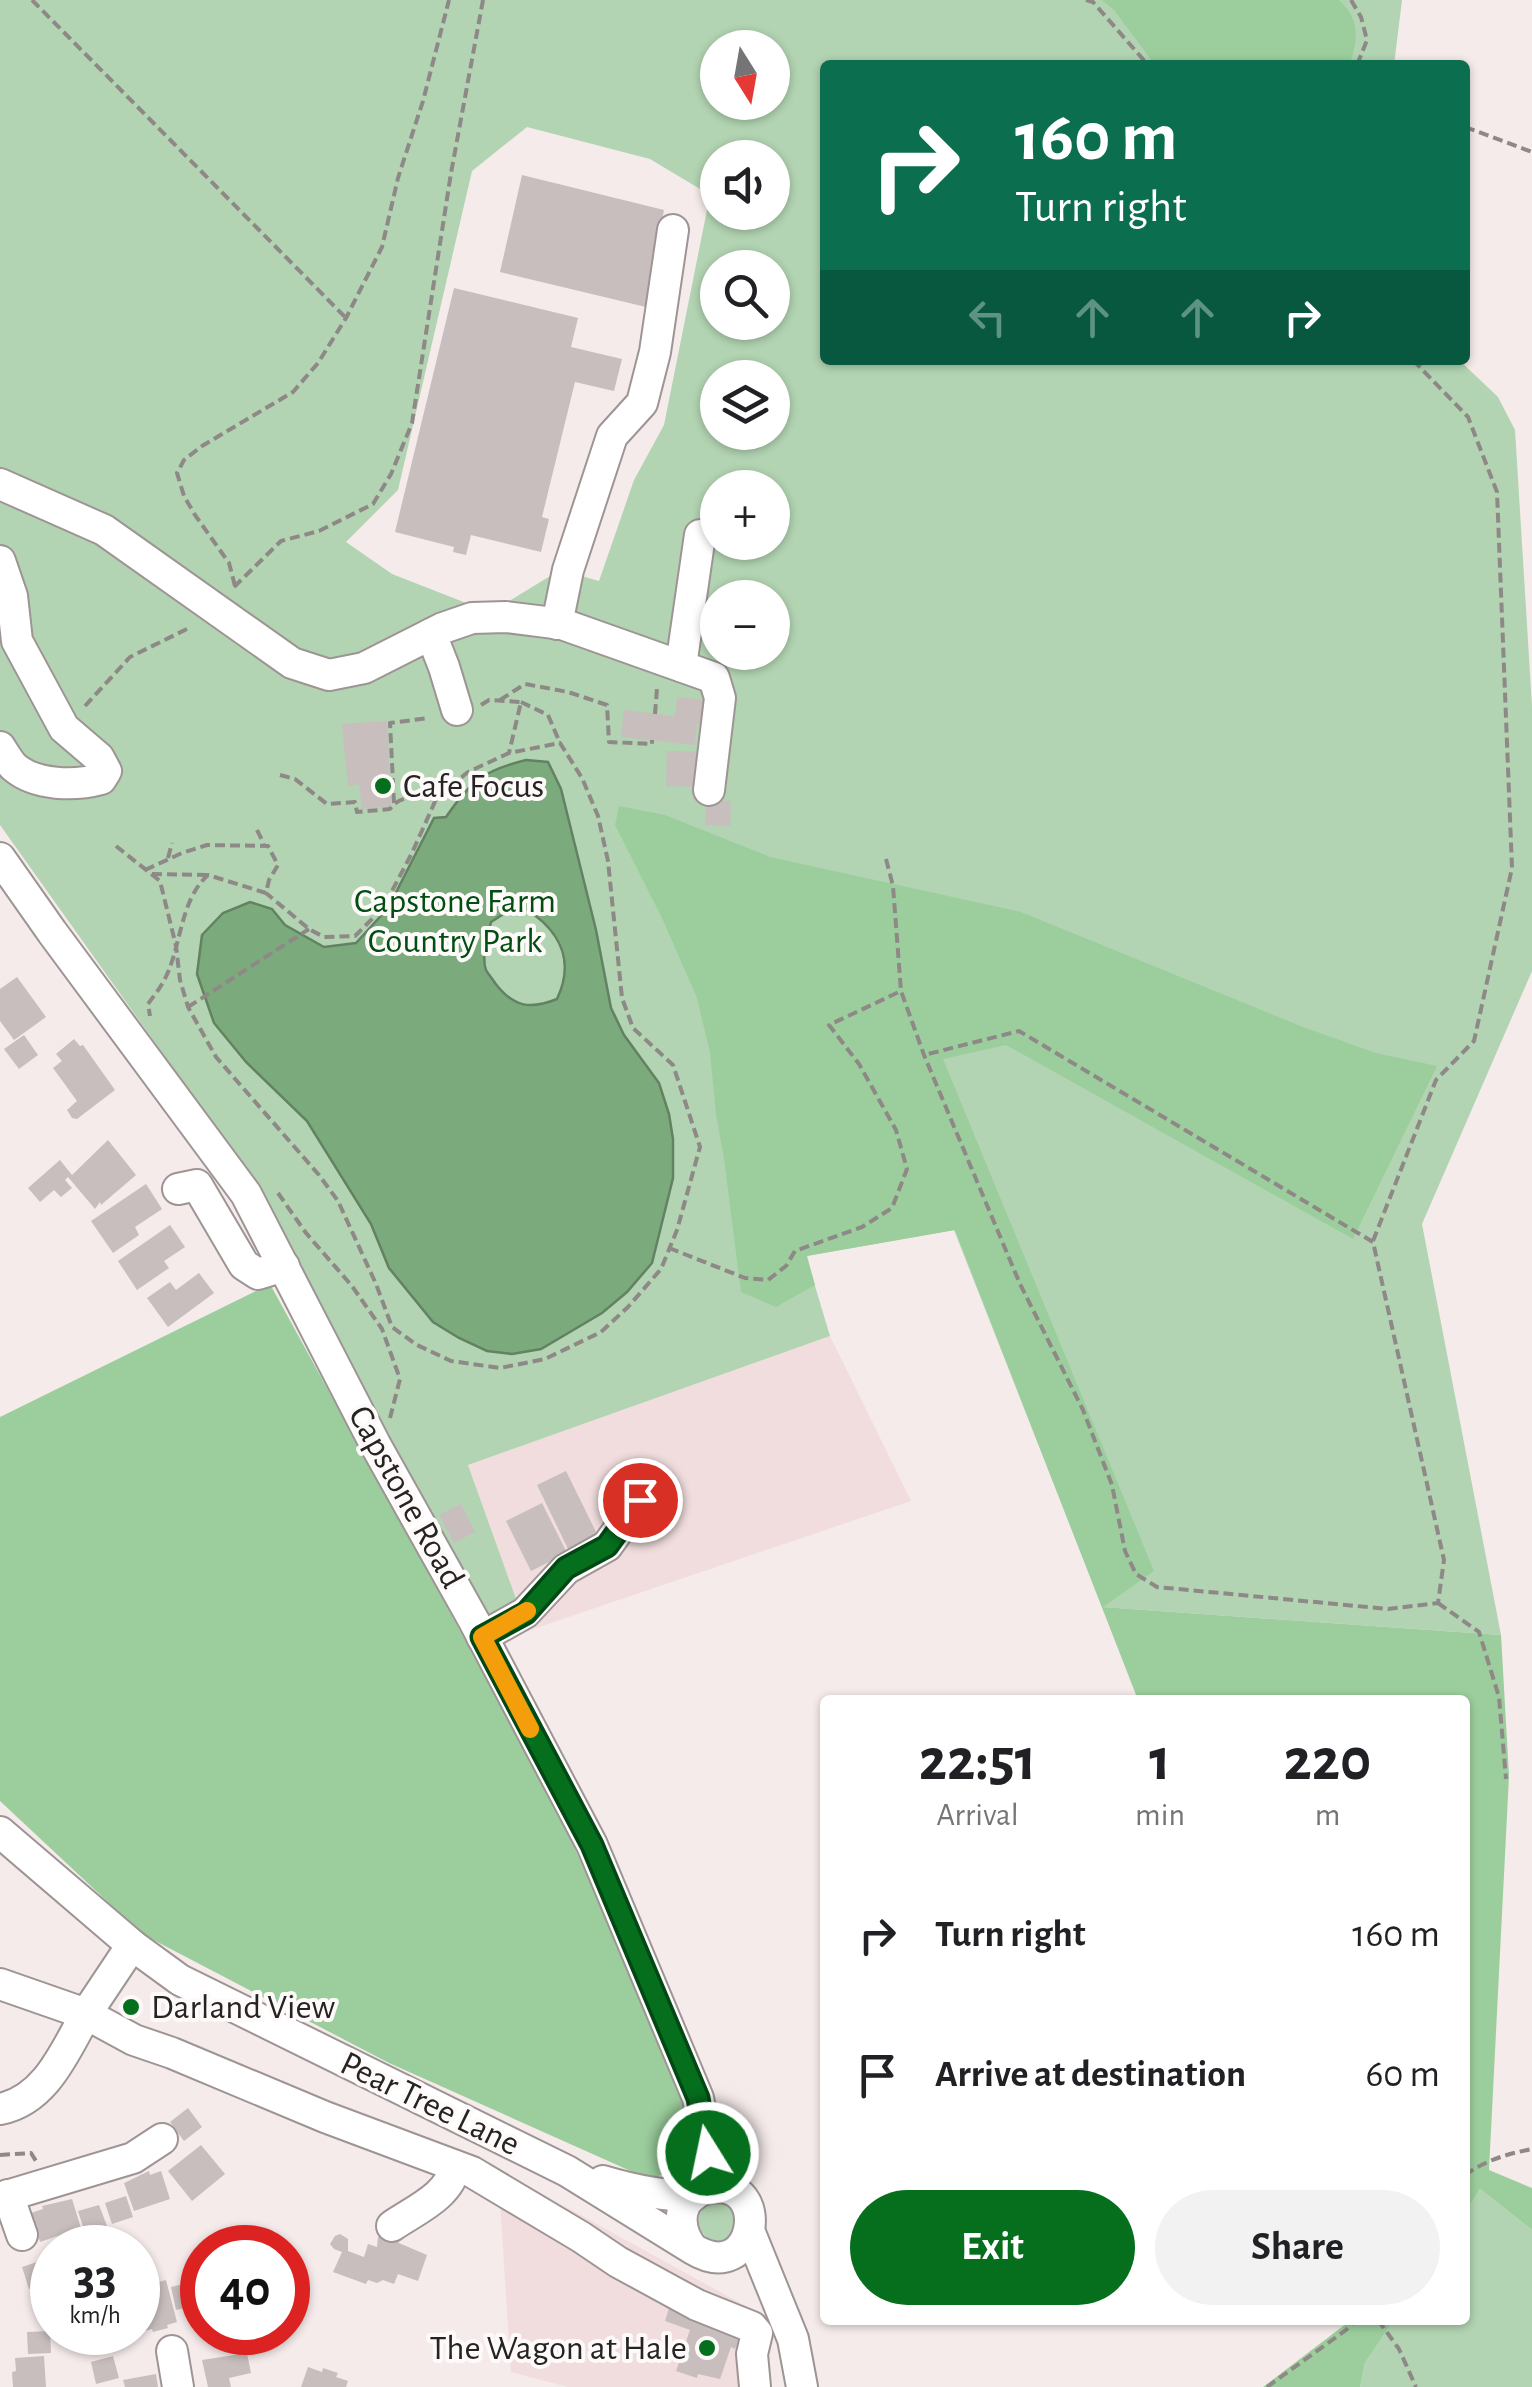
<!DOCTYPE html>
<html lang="en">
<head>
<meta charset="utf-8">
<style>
  :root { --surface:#fff; --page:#f2f2f2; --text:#202124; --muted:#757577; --accent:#056f1e }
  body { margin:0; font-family:"Alegreya Sans",sans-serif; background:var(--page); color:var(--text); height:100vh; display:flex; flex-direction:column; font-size:38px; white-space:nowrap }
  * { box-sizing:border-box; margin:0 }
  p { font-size:32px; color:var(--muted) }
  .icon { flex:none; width:55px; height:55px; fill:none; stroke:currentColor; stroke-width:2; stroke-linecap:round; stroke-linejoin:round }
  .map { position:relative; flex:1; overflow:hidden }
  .panel { position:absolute; left:820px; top:1695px; width:650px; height:630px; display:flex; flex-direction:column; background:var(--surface); border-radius:10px; box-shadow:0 2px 8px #0004 }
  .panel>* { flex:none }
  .banner { position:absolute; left:820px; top:60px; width:650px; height:305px; border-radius:10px; box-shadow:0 2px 8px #0004; background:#0b6e4f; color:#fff; overflow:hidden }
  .needle { width:65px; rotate:169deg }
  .buttons { position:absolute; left:700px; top:30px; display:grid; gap:20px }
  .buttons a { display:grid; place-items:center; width:90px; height:90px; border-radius:50%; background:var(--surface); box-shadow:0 2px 8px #0004; font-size:50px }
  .speed { position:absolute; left:30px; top:2225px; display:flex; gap:20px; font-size:50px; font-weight:700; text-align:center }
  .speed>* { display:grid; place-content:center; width:130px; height:130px; border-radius:50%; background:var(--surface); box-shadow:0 2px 8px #0004; line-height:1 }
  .speed small { font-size:25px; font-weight:400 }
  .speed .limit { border:15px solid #d22; background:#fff; color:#111 }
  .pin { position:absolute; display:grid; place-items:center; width:85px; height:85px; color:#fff; margin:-42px; border:5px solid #fff; border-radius:50%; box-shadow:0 2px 10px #0007 }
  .me { position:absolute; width:110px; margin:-55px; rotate:350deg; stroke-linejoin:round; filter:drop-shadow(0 0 8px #0008) }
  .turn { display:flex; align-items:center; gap:35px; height:210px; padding:0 30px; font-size:45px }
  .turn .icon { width:130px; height:130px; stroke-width:2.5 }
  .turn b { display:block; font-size:70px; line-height:85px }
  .lanes { display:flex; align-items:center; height:95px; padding:0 30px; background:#0003; justify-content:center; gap:50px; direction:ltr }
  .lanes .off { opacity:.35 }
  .eta { display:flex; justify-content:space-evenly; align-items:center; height:170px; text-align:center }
  .eta b { font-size:60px; font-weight:700; line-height:70px }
  .action { display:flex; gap:20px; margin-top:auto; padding:20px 30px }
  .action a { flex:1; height:115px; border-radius:60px; background:var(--accent); color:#fff; font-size:40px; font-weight:700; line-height:115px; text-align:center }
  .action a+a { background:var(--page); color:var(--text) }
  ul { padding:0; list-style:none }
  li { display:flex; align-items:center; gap:30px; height:140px; padding:0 30px }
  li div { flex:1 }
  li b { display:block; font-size:38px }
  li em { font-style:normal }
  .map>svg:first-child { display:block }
</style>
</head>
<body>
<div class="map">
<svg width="1532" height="2387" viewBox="0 0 1532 2387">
  <rect width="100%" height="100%" fill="#f5ebea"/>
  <g fill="#f1dddd">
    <polygon points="830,1336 911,1501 492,1643 519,1606 468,1465"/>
    <polygon points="528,2186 751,2309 772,2387 568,2387 511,2372 500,2202"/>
  </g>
  <g fill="#b2d4b2" fill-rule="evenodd">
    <path d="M0,0H1402L1394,65H825V360H1459L1498,397L1515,430L1532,706V971L1422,1224L1501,1635L1102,1607L954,1230L806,1256L830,1336L468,1465L519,1607L482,1627L415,1486L257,1186L0,825ZM718,48H772V102H718ZM527,127L650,159L710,195L664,425L634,480L599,581L560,570L498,608H479L392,574L346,542L398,490L472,171ZM718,158H772V212H718ZM718,268H772V322H718ZM718,378H772V432H718ZM718,488H772V542H718ZM718,598H772V652H718Z"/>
    <polygon points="1480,2189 1532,2230 1532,2387 1360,2387 1365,2363 1394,2320 1465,2320 1465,2213"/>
    <path d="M713,2201L726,2202L739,2216L728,2240L714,2242L708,2239C694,2226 696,2209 713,2201Z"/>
  </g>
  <g fill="#9cce9d">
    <path d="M1102,0H1339C1360,19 1359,40 1349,65H1155L1114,10Z"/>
    <polygon points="619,806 665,815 770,857 1021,912 1303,1027 1376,1053 1437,1066 1353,1239 1006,1045 943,1059 1154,1571 1103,1607 1501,1635 1509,1776 1489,2170 1532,2188 1532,2230 1480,2189 1465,2213 1465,1700 1138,1700 955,1230 807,1256 815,1285 776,1307 741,1292 724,1159 716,1114 710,1053 697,998 662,918 615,825"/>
    <polygon points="270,1284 550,1795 682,2081 691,2150 653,2181 389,2063 142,1934 0,1801 0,1417"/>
    <polygon points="1351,2320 1394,2320 1365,2363 1360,2387 1263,2387"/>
  </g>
  <path fill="#7bab7c" stroke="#628261" stroke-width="2.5" fill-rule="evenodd" d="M526,760L548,762L561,789L596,930L611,1008L624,1035L659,1083L669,1114L673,1139V1178L652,1263L627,1292L602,1313L541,1349L512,1354L487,1351L459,1338L433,1322L389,1268L371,1224L307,1121L246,1062L214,1023L197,974L202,935L223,913L250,902L272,909L285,925L324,947L356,943L388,908L434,818L446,817C471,781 482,771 526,760ZM526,909C560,931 575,961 557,999C530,1010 513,1007 495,983C492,978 488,974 486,970C481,957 488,935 491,922L502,915Z"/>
  <g fill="#c8bebe">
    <polygon points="522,175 664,210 646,307 500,272"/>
    <polygon points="454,288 578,318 571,347 622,359 614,391 575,382 542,517 549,519 541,552 471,535 466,555 453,552 454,547 395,532"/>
    <polygon points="677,697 707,700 704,724 697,724 695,745 621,737 624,710 675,716"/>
    <polygon points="387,721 391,806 362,809 359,784 348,786 342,724"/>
    <polygon points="667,751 700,752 699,787 666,786"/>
    <polygon points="706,800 731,801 730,826 705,825"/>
    <polygon points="17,977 46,1017 14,1040 0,1021 0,989"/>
    <polygon points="24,1035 38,1055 19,1069 4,1049"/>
    <polygon points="74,1039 80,1046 83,1045 115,1090 77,1119 72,1118 67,1110 77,1101 53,1068 62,1061 56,1054"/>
    <polygon points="108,1140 136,1175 101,1205 100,1202 95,1209 68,1177 65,1180 72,1188 61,1197 54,1190 40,1202 28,1188 60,1160 72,1175"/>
    <polygon points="146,1184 162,1209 135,1227 139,1235 113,1253 91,1221"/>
    <polygon points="170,1225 185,1247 164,1261 169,1268 137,1290 118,1261"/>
    <polygon points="199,1273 214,1293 168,1327 147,1298 170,1282 176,1290"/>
    <polygon points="566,1471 601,1542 572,1557 537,1485"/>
    <polygon points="542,1503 567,1553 531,1571 506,1521"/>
    <polygon points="461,1504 475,1532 454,1543 439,1515"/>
    <polygon points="188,2108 202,2127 184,2141 170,2122"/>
    <polygon points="201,2145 225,2174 192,2201 168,2171"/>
    <polygon points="149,2171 150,2175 161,2171 170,2199 134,2211 124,2183"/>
    <polygon points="126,2196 133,2217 112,2224 105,2203"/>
    <polygon points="72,2199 81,2228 40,2242 31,2213 43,2209 42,2206"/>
    <polygon points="99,2205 107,2226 85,2233 78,2211"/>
    <polygon points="387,2233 395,2238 399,2243 427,2255 418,2281 398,2274 394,2284 383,2280 377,2283 368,2280 366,2284 333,2272 342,2252 334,2249 330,2244 335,2236 340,2234 348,2239 348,2251 364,2257 368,2244 377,2247 378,2237"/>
    <polygon points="43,2260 50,2282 29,2289 22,2267"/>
    <polygon points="166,2280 177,2322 167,2325 168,2328 153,2332 152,2329 141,2332 138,2319 138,2287"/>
    <polygon points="192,2282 197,2305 176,2310 171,2287"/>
    <polygon points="669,2308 726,2327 740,2335 735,2349 731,2347 720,2379 698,2374 697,2378 676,2371 690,2330 665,2321"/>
    <polygon points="50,2331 51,2353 28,2354 27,2332"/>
    <polygon points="95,2332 132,2332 133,2334 124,2336 124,2339 98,2343"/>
    <polygon points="247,2353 251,2373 229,2378 231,2387 208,2387 202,2360"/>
    <polygon points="44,2356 46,2387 13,2387 12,2372 16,2371 15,2358"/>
    <polygon points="113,2356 119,2378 96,2384 91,2362"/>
    <polygon points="308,2367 322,2372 323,2368 338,2373 336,2377 348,2381 346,2387 301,2387"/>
    <polygon points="156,2374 158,2387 125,2387 123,2380"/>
  </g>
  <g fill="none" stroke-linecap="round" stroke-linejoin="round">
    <defs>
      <g id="minor">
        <polyline points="0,484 104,530 292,663 329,675 364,668 443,628 472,618 506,617 562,624 714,678 720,698 709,790"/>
        <path d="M0,561L12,596L17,641L64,728L99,758L106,771L101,779C75,786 36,786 14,767C9,762 4,753 0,747"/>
        <polyline points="557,624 568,570 612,436 642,403 655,352 673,230"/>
        <polyline points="431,634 444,667 457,710"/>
        <polyline points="681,666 700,535"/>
        <polyline points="0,858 52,932 246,1194 375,1444 474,1621 592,1845 698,2098 715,2187"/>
        <polyline points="178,1189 197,1185 244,1265 258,1274 284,1266"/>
        <polyline points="482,1637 525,1613 566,1569 607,1546 640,1500"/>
        <path d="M0,1832L132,1945L180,1980L567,2171L693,2249C757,2288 773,2177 710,2188C677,2194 675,2227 693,2249"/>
        <polyline points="132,1945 86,2014 134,2040 172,2053 325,2117 472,2172 581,2237 618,2262 697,2305 752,2327 757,2333 752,2354 755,2387"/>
        <path d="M0,1984L86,2014C65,2051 46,2100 0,2109"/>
        <path d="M603,2181C633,2190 661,2196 693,2196"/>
        <polyline points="8,2195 22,2235"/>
        <polyline points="0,2198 133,2158 162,2139"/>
        <path d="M392,2226C415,2210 450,2196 455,2166"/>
        <polyline points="750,2233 793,2339 802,2387"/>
        <polyline points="172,2351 178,2387"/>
      </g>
    </defs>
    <use href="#minor" stroke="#9e9494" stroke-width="34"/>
    <g stroke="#8e8887" stroke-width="4" stroke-dasharray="10 5" stroke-linecap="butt">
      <polyline points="32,0 346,318"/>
      <polyline points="1086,0 1093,2 1148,65"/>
      <polyline points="1351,0 1361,17 1367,40 1357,65"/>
      <polyline points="1465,127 1532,152"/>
      <polyline points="235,586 229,563 195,515 184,496 177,473 184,460 202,446 293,392 318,363 346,318 382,247 398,178 423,101 449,0"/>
      <polyline points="234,587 281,541 319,531 373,504 391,474 412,423 451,173 483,0"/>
      <polyline points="500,700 525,684 568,692 607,705 609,742 652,744 652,740"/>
      <polyline points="521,702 548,715 560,743"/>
      <polyline points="481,705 489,700 521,702 509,753"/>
      <polyline points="85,706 130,657 191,627"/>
      <polyline points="655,714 657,688"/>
      <path d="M280,775L295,779L327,804L355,802L357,812L390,809C400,794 421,797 437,797"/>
      <polyline points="394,803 390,723 429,718"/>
      <polyline points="257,830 264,844"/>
      <polyline points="116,846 160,881 176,946 180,980 188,1007 216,1057 319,1175 338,1201 376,1284 392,1327 417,1345 451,1361 500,1368 545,1359 601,1332 628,1307 661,1269 677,1230 700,1147 673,1065 633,1028 622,998 608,861 598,816 582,778 560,743 509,753 468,772 437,797 412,853 383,908 355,936 324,937 309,929 266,893"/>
      <polyline points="168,858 172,843"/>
      <polyline points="886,859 893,886 901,991 924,1055 1020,1284 1083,1410 1112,1485 1125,1551 1136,1574 1157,1587 1388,1609 1438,1603 1444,1560 1373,1242 1019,1031 924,1055"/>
      <path d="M145,870L182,853L207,845L268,846L278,865L269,880L266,893L208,875C178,902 182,951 162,984C158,991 153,997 148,1004L150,1016"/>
      <polyline points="152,874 208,875"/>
      <polyline points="188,1007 309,929"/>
      <polyline points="278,1193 306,1233 352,1286 382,1329 400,1379 390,1418"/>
      <polyline points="1373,1241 1436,1080 1474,1041 1512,868 1497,492 1468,417 1413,360"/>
      <polyline points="669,1248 745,1278 768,1280 786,1266 795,1251 862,1227 892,1208 907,1169 896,1130 859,1064 829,1025 901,991"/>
      <polyline points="1438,1603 1479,1632 1499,1697 1506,1779"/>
      <polyline points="0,2155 31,2153 36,2161"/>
      <path d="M1465,2175C1486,2160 1507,2154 1532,2149"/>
      <polyline points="1378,2320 1399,2349 1416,2387"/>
      <polyline points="1267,2387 1346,2330 1355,2320"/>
    </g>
    <use href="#minor" stroke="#fff" stroke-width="30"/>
  </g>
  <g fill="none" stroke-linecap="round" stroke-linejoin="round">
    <defs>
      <polyline id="route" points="640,1500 607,1546 566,1568 526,1613 482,1637 592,1845 698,2098 708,2153"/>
    </defs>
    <use href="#route" stroke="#034814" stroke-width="25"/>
    <use href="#route" stroke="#056f1e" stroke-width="18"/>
    <polyline stroke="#f59e0b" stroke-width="18" points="527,1611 482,1637 530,1729"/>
  </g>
  <g fill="#056f1e" stroke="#fefafa" stroke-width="4">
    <circle cx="383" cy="786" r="10"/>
    <circle cx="131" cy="2007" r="10"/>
    <circle cx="707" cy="2348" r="10"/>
  </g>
  <g text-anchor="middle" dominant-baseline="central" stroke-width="8" stroke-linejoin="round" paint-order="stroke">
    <g font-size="35" fill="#262323" stroke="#fefafa" text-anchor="start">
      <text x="403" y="786">Cafe Focus</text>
      <text x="151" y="2007">Darland View</text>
      <text x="687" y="2348" text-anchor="end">The Wagon at Hale</text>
    </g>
    <g font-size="35" fill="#004e11" stroke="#fefafa">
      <text x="455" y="901">Capstone Farm<tspan x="455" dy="40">Country Park</tspan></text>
    </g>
    <g font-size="35" fill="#262323" stroke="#fefafa">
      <text transform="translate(406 1497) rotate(61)">Capstone Road</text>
      <text transform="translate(430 2104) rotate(26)">Pear Tree Lane</text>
    </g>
  </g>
</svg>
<div class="buttons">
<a><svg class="needle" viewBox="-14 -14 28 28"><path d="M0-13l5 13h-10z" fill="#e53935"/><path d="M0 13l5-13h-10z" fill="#757577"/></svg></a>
<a><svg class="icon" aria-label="sound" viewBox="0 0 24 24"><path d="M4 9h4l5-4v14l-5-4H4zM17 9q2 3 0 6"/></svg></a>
<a><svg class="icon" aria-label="search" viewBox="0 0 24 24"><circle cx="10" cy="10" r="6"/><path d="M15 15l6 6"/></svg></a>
<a><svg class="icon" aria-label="layers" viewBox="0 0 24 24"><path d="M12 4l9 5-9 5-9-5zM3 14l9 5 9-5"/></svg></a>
<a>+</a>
<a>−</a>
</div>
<div class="speed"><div>33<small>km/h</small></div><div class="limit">40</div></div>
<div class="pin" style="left:640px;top:1500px;background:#d93025"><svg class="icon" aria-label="arrive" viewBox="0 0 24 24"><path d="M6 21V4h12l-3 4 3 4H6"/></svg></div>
<svg class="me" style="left:708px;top:2153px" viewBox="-20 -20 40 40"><circle r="17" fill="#056f1e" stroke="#fff" stroke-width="3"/><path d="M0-11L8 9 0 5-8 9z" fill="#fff"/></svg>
<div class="banner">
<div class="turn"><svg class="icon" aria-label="right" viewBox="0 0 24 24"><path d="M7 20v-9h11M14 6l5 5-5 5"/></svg><div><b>160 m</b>Turn right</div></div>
<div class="lanes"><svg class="icon off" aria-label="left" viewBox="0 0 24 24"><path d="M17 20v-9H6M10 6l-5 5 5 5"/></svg><svg class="icon off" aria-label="ahead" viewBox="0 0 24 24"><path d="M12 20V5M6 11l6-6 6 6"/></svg><svg class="icon off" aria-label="ahead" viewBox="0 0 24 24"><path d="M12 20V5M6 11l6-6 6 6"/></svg><svg class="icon" aria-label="right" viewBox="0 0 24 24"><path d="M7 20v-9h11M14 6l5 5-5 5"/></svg></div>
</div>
<section class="panel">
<div class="eta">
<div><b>22:51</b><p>Arrival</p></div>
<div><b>1</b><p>min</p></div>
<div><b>220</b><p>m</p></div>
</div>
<ul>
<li><svg class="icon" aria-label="right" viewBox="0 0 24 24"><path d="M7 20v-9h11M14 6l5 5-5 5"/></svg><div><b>Turn right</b></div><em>160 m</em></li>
<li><svg class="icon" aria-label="arrive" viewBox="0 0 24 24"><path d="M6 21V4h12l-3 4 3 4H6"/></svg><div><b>Arrive at destination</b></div><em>60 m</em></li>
</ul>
<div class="action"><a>Exit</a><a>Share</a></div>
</section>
</div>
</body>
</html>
